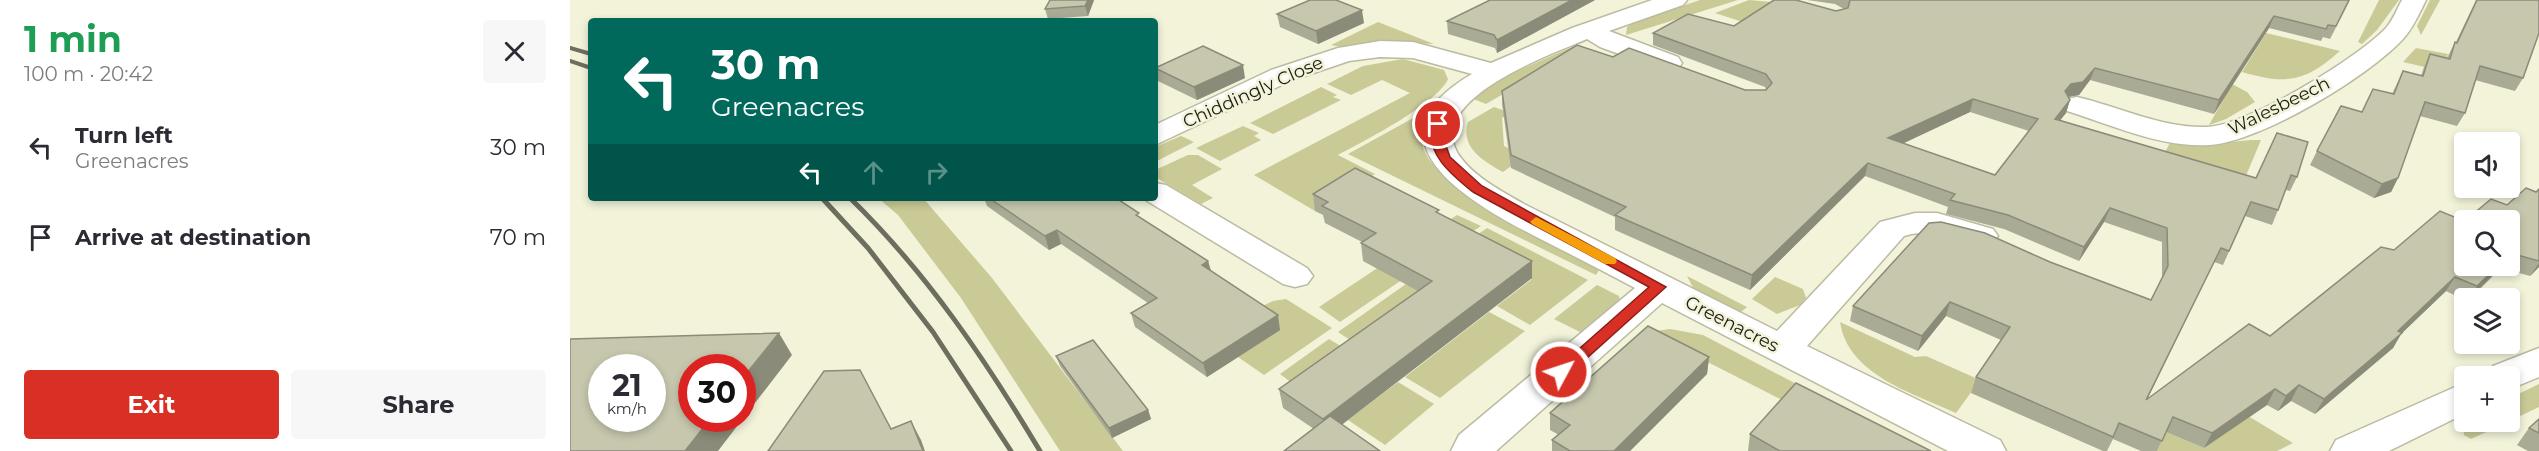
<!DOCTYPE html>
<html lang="en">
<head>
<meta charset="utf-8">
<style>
  :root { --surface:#fff; --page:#f7f7f7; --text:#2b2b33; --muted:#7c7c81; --accent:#d93025 }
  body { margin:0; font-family:Montserrat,sans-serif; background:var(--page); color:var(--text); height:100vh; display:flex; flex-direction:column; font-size:22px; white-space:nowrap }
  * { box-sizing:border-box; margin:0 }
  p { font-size:20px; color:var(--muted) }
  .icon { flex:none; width:33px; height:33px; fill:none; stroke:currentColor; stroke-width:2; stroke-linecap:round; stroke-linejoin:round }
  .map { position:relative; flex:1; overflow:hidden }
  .details { display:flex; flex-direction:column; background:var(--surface); width:570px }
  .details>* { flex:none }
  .hud { position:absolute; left:18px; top:18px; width:570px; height:183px; border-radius:6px; box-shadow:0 3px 9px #0003; background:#00695c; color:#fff; overflow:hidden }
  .buttons { position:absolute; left:1884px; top:132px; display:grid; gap:12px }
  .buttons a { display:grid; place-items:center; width:66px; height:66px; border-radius:6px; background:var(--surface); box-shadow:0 3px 9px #0003; font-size:30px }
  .speed { position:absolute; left:18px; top:354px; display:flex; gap:12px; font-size:30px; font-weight:700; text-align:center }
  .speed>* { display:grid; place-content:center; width:78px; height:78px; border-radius:50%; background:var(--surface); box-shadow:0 3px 9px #0003; line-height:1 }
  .speed small { font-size:15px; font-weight:400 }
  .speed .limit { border:9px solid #d22; background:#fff; color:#111 }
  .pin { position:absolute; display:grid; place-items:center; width:51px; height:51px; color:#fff; margin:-26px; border:3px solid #fff; border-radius:50%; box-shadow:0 2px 6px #0007 }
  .me { position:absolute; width:66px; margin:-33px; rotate:50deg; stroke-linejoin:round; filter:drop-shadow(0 0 4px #0008) }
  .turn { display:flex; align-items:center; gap:21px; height:126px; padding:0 24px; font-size:27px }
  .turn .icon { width:78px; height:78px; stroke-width:2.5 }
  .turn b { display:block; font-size:42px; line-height:51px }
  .lanes { display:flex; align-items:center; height:57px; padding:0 24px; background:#0003; justify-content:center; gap:30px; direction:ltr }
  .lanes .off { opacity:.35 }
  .round { display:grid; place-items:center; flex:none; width:63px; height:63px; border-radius:6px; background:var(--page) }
  .headline { display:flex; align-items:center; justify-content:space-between; height:102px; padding:0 24px }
  h1 { font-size:36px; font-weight:700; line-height:45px; color:#1e9e55 }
  .action { display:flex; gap:12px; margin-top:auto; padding:12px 24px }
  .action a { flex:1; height:69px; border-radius:6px; background:var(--accent); color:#fff; font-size:24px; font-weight:700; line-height:69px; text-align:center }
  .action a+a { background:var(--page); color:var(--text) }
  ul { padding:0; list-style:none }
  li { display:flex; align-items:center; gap:18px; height:90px; padding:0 24px }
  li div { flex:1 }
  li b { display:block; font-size:22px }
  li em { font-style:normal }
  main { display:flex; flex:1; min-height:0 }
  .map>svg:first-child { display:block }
</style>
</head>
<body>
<main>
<section class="details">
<div class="headline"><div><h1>1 min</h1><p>100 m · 20:42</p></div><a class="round"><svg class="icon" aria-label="close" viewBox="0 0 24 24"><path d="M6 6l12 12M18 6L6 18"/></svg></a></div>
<ul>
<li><svg class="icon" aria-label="left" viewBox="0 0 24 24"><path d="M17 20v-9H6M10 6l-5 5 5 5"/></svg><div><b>Turn left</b><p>Greenacres</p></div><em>30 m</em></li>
<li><svg class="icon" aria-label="arrive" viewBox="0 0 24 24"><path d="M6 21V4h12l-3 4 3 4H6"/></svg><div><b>Arrive at destination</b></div><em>70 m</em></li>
</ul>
<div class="action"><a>Exit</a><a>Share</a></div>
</section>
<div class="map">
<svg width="1969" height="451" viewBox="0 0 1969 451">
  <rect width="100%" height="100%" fill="#f2f3d9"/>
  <g fill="#c9ca96">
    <polygon points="1130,0 1168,0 1056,35 1057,27 1065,22"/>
    <polygon points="1179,0 1201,2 1182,25 1145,13"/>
    <polygon points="1809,0 1829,0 1807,30 1792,44 1788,42"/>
    <polygon points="1860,0 1870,0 1851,35 1847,26"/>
    <polygon points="808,22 864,44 805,42 772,47 761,45"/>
    <path d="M1696,33L1770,51C1735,82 1716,85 1672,72Z"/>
    <polygon points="1004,46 1002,54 916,104 901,98 938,75"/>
    <polygon points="1846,48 1878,54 1872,71 1833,62"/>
    <path d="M833,59L874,70L878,79C867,104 794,141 768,155L805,174L745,211L684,175L840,93L812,80L781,95L757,84L793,66Z"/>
    <polygon points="1662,84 1677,92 1685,102 1656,119 1639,125"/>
    <polygon points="751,87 767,95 763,97 771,100 703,134 680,123"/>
    <path d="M924,107L941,113L932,118L934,146L955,156L933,172C913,161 890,147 898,122Z"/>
    <path d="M845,117L856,120C855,127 851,136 852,143C861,191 988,246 1030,268L1026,275L778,154Z"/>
    <polygon points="673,126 689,133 684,136 691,140 650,161 626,148"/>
    <polygon points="611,136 624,142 585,162 585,147"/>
    <polygon points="1681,140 1691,140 1675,178 1594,154 1601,141 1641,144"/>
    <polygon points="618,155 628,155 652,169 622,185 643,198 631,204 585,177 585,170"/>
    <polygon points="308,198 353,198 422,278 553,451 490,451 391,298 328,215"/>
    <polygon points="887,215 911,226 770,322 749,307"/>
    <polygon points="917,228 1018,280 960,325 927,306 962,279 859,268"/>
    <polygon points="853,272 869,281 783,342 768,332"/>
    <polygon points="1117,276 1177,307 1171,312 1127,295"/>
    <polygon points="1205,277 1233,289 1236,298 1230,305 1207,314 1182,299"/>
    <polygon points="1027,285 1049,296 1050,302 1024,331 1010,332 984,319"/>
    <polygon points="716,299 762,328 694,375 668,357 684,310 703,301"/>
    <polygon points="919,312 955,331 870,398 835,377"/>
    <path d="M1270,322L1345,357L1356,356L1410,380L1386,413C1343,393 1278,375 1270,322Z"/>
    <polygon points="1100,329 1133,335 1234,388 1220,404 1079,332"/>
    <polygon points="759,339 774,348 734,392 710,374"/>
    <polygon points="828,382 864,404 815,445 778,420"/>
    <polygon points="1969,384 1969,407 1940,421 1940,398"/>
    <polygon points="1678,416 1723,443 1707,451 1587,451 1596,432 1634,448"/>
    <polygon points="1893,420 1894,422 1938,422 1901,439 1894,435"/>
  </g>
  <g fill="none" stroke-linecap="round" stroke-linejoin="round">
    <defs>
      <g id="street">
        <path d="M1082,0H1117L1113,5L1039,31L1108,57L1112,63L1108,69L1099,71L1090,69L1030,47L1017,39C980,55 848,101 891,158C906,178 933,192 954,204L1207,331L1310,222L1345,213H1367L1423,229L1428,236L1423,243C1392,251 1368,224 1334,236L1237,346L1430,440L1436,451H1378L1092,303L926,451H881L889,435L1065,288C1040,275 1014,261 988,248C923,215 778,146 902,74L843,58L810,57L779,61L720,81L585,145V125L701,70L768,48L810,41L843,42L921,63L1002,28Z"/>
        <path d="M1832,0H1856C1849,14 1843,28 1833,39C1798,77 1690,142 1639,145C1591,148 1542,125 1497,111L1493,105L1497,99L1507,97C1550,107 1591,128 1636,127C1676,127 1789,57 1816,28C1823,20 1827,9 1832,0Z"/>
        <polygon points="585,183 596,185 737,268 743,276 737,284 725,287 713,284 574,199 585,198"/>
        <polygon points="1969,348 1969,377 1940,389 1940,376 1917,376 1923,366"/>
        <polygon points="1894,383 1894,414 1819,451 1760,451 1766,440"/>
      </g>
    </defs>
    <use href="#street" stroke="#babba1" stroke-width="3"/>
    <use href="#street" fill="#fff" fill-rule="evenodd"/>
    <g stroke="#6e6e5e" stroke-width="4">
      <polyline points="0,48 21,54"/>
      <polyline points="0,61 21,68"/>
    </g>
    <g stroke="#6e6e5e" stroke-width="5">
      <polyline points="252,198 298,248 363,332 441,451"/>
      <path d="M280,198C357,273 415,359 470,451"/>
    </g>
  </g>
  <g fill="#aaab95" fill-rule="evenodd">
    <polygon points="524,0 518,16 478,19 475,9"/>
    <polygon points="920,0 1025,0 927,53 925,48 878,34 877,21"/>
    <path d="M1237,0H1780L1760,39L1753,37L1751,41L1699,28L1644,114L1520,80L1509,95L1498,97L1500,100L1496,113L1490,120L1686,178L1707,133L1727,177L1720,191L1716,190L1702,225L1675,216L1653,265L1644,262L1577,400L1700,336L1894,266H1940V220L1937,205L1966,192L1969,189V267L1960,276L1931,268L1901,298H1894V300L1876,291L1831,334L1823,348L1745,414L1721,401L1708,411L1697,405L1634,448L1596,432L1587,451H1571L1543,439L1537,451H1533L1401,393L1406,377L1431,340L1376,316L1348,351L1280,321L1283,306L1480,262L1581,300L1592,278V242L1534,222L1509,261L1434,229L1376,214L1378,207L1295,176L1180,290L1045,230V217L941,168L932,104V91L1043,57L1175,90H1196L1195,87L1083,45V33L1164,26L1274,9L1265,4ZM1400,112L1459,131L1425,175L1333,143Z"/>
    <polygon points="1906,0 1969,0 1953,78 1945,91 1905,80 1895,113 1887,126 1850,116 1828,178 1821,192 1804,198 1740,165 1747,151 1792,112 1822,94 1833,71 1851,76 1854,67 1860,54 1877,58 1885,42 1886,42"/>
    <polygon points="707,14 794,23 748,44 710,27"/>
    <polygon points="585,67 675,78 627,100 588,81"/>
    <polygon points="743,194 869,214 962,261 962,278 744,429 713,408 709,389 848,291 793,261 791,243 792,242 755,223 753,215 745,211"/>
    <polygon points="414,198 546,198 571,218 638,261 641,271 710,330 637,377 565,327 561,313 578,303 491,244 479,250 417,206"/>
    <polygon points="486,356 578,410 581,419 542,438 490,366"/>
    <polygon points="1139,357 1137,374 1060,451 982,451 982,440 989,435 980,430 980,413"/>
    <polygon points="1969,419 1969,451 1958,451 1947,445 1959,428"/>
    <polygon points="1180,434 1361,451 1178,451"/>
  </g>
  <g fill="#8b8b79">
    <polygon points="518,0 524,0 518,16 515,6"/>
    <polygon points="1002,0 1025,0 927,53 927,40"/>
    <polygon points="792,10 794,23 748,44 746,31"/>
    <polygon points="1704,16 1699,28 1644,114 1649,100"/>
    <polygon points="673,65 675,78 627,100 624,87"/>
    <polygon points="1525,68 1520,80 1509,95 1497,97 1495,91 1501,84"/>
    <polygon points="1403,99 1400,112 1315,152 1318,138"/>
    <polygon points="1500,100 1496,113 1481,132 1485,119"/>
    <polygon points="1298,163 1295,176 1180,290 1182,275"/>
    <polygon points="1828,178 1821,192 1804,198 1812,184"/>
    <polygon points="1540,208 1534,222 1509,261 1514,247"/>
    <polygon points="487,230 491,244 479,250 475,236"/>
    <polygon points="1651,248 1644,262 1569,416 1576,400"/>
    <polygon points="638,261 642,275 632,265"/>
    <polygon points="962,261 962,278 756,437 753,419"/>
    <polygon points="1969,263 1969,267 1960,276"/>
    <polygon points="1928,266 1932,266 1900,298 1907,286"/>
    <polygon points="1885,277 1876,291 1831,334 1823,348 1745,414 1754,399"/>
    <polygon points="1380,302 1376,316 1348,351 1352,336"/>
    <polygon points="708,315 710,330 637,377 633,363"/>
    <polygon points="209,333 222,355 148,451 115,451 141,418 172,418 172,379"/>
    <polygon points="1139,357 1137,374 1060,451 1044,451"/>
    <polygon points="1729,385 1721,401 1708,411 1716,396"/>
    <polygon points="1705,389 1697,405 1634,448 1642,433"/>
    <polygon points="578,410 581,419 542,438 539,428"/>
    <polygon points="341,421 351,440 355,451 353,451"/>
  </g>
  <g fill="#c6c7ad" stroke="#8b8b79" stroke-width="1.5" fill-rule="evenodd">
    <polygon points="480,0 518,0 515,6 475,9"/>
    <polygon points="740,0 766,0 792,10 746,31 707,14"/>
    <polygon points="920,0 1002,0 927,40 924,35 877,21"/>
    <path d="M1204,0H1226L1266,11L1278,8L1280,0H1779L1766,26L1758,25L1756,29L1704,16L1649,100L1525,68L1513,82L1501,84L1495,91L1500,100L1485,119L1686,178L1707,133L1738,142L1727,177L1721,175L1708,210L1681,202L1659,251L1651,248L1576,400L1679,324L1700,336L1811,247L1824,250L1870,211L1894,221V266H1928L1907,286L1885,277L1828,331L1832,333L1754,399L1729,385L1716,396L1705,389L1642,433L1603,417L1592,441L1549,423L1543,437L1406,377L1440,327L1380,302L1352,336L1283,306L1359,223L1371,222L1415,233L1480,262L1581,300L1598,266L1597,228L1540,208L1514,247L1438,215L1380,200L1385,194L1298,163L1182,275L1045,215L1056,207L941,155L932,91L1007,45L1043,57L1059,48L1175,90H1196L1202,83L1196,74L1083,33L1118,14L1164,26ZM1403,99L1468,119L1425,175L1318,138Z"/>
    <polygon points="1907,0 1969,0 1969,33 1953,78 1910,66 1895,113 1855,102 1828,178 1812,184 1747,151 1771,106 1792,112 1803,89 1824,94 1833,71 1853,76 1860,54 1880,59 1885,42 1887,43"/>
    <polygon points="633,46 673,65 624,87 585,68"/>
    <polygon points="785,168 869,210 866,212 962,261 753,419 709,389 862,281 791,243 806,233 752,206 758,202 743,194"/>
    <polygon points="1956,188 1966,192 1969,189 1969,261 1940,253 1940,254 1940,220 1896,220 1921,199 1937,205"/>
    <polygon points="419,198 546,198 569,213 566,215 638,261 632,265 708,315 633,363 561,313 587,298 487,230 475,236"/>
    <polygon points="1078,326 1139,357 1044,451 1000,451 982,440 1000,425 980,413"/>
    <path d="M209,333L172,379V368H122V418H141L115,451H0V339ZM32,368H82V418H32Z"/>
    <polygon points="523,340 578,410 539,428 486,356"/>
    <polygon points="290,370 321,429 341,421 353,451 198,451 254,371"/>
    <polygon points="1226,383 1361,451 1210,451 1180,434"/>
    <polygon points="760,416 810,451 714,451"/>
    <polygon points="1969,419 1969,433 1959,428"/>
  </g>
  <path fill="#d93025" stroke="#8d1f18" stroke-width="1.5" d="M864,122L874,124V140L880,157L912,186L1096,287L997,376L991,377L983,372L1079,287L903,192C883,176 852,152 864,122Z"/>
  <polygon fill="#f59e0b" points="966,217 1045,258 1047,261 1045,264 1035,264 962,224 960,222"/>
  <g text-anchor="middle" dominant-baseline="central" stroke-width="5" stroke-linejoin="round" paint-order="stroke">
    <g font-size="18" fill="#1c1c12" stroke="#f2f3d9">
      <text transform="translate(683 92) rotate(-24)">Chiddingly Close</text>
      <text transform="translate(1709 106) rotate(-26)">Walesbeech</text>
      <text transform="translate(1162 324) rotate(27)">Greenacres</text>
    </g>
  </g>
</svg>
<div class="buttons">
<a><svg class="icon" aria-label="sound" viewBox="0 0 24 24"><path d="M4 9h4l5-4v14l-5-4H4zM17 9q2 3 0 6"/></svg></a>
<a><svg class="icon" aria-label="search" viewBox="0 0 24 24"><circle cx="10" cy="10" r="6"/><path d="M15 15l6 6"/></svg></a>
<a><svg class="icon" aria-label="layers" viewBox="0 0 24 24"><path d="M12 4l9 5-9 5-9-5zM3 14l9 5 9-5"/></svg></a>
<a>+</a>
</div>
<div class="speed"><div>21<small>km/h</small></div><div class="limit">30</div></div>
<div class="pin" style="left:868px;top:124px;background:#d93025"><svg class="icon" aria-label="arrive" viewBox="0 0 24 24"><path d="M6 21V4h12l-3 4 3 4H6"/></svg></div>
<svg class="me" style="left:991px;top:372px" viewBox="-20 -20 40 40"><circle r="17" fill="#d93025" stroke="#fff" stroke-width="3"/><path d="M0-11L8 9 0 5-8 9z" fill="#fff"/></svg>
<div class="hud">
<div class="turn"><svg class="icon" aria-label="left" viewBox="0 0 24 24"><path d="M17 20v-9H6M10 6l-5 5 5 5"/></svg><div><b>30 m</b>Greenacres</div></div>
<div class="lanes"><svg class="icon" aria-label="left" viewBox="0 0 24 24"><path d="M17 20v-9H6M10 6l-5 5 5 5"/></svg><svg class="icon off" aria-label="ahead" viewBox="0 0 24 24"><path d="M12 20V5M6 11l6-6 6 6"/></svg><svg class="icon off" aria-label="right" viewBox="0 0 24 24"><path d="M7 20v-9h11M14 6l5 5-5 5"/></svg></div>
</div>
</div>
</main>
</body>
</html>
